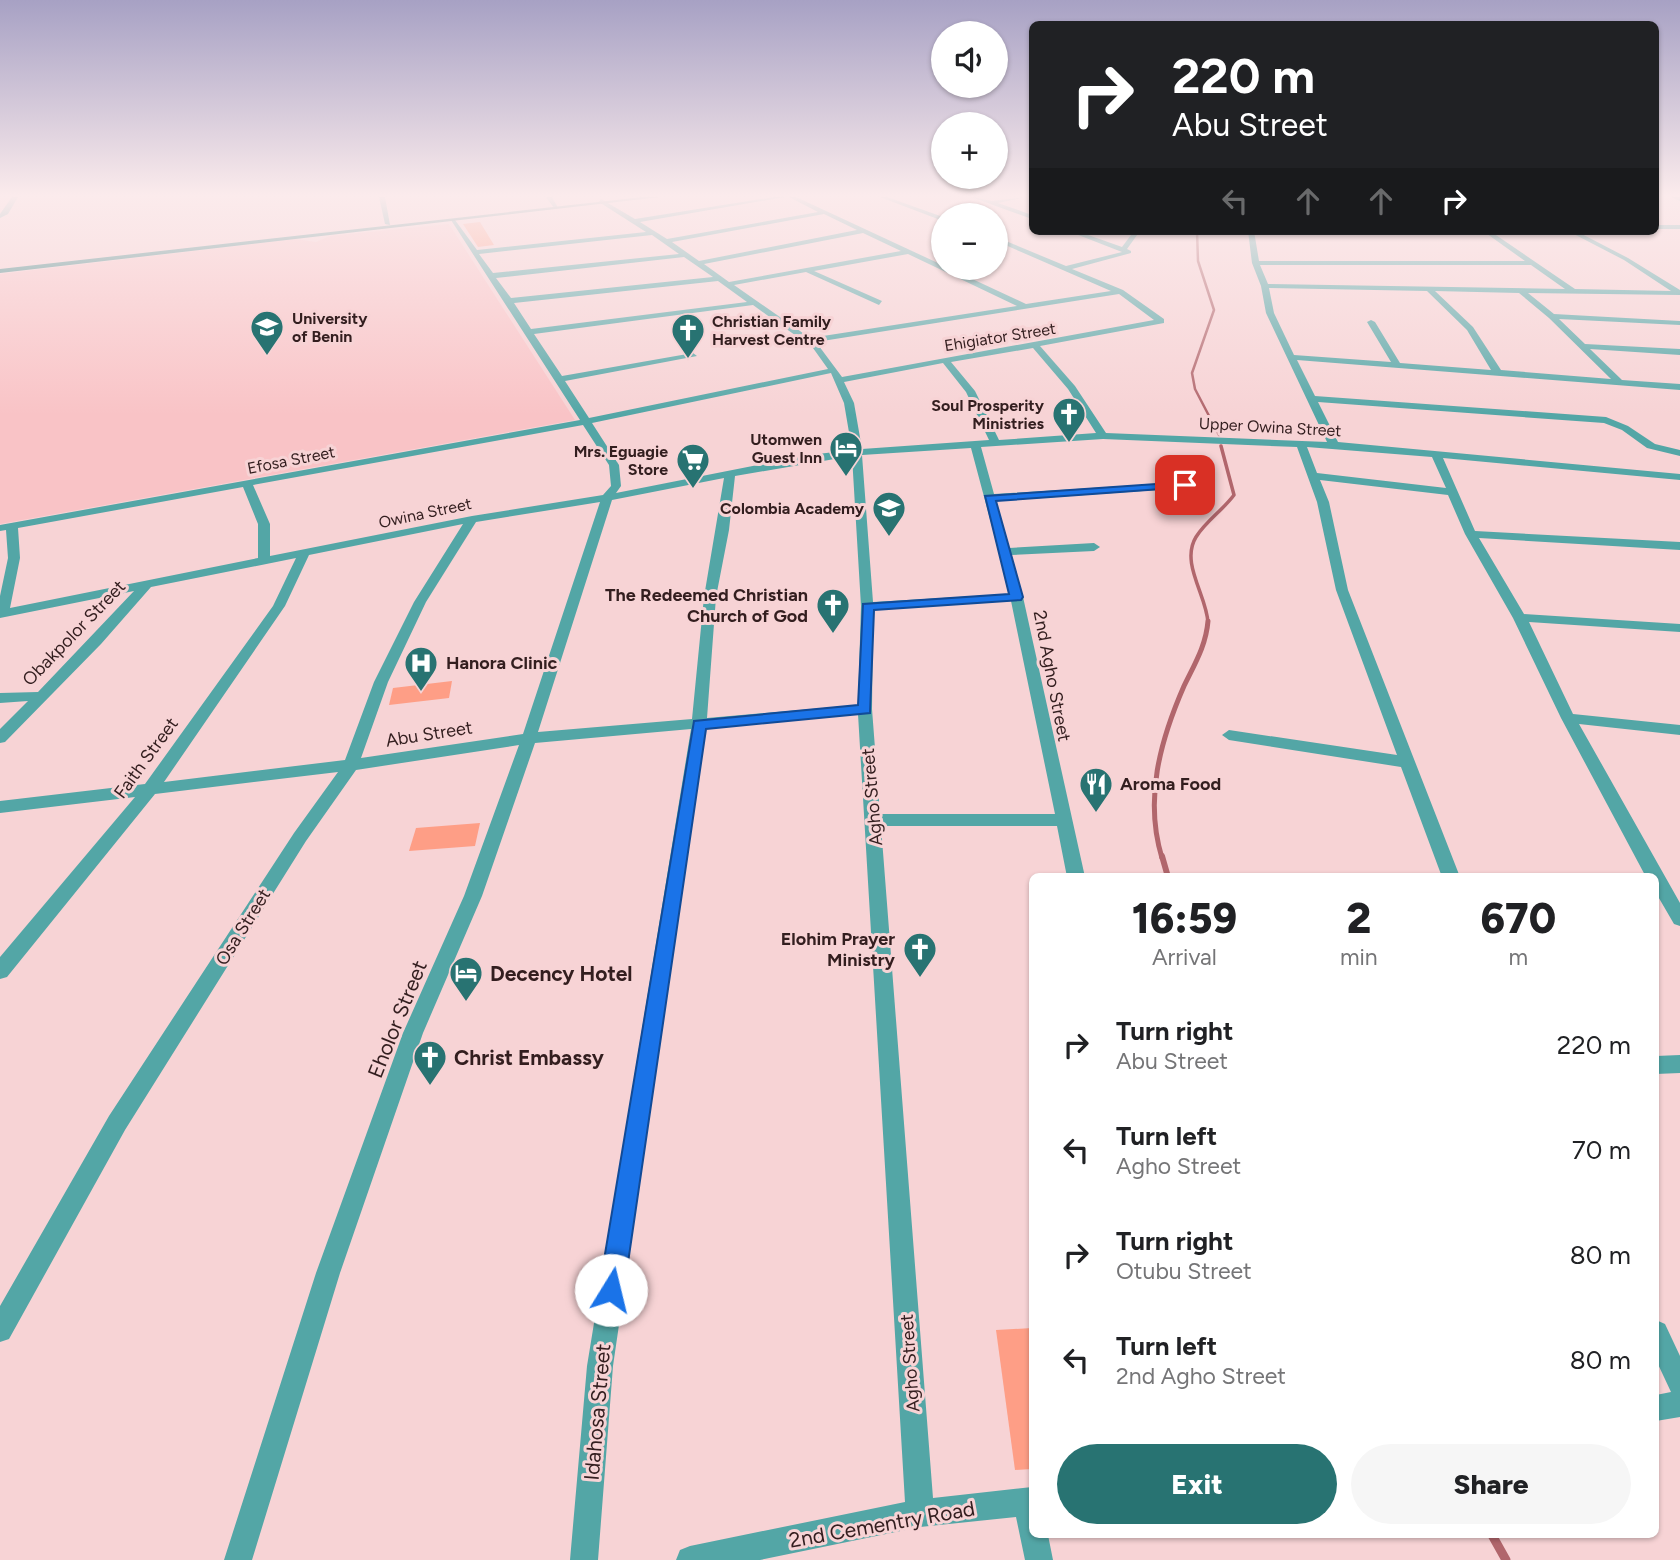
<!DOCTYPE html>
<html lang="en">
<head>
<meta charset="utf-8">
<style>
  :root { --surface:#fff; --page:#f6f6f6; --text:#202124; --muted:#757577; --accent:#287372 }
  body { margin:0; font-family:Figtree,sans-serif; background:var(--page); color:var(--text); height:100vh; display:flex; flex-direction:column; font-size:26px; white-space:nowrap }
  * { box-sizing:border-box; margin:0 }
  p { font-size:23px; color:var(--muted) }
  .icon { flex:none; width:38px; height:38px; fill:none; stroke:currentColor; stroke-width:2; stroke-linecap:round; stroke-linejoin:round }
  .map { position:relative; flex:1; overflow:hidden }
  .details { position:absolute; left:1029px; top:873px; width:630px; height:665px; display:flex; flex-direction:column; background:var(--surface); border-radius:10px; box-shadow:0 2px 5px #0004 }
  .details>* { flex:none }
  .guide { position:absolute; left:1029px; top:21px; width:630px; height:214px; border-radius:10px; box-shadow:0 2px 5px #0004; background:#202124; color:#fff; overflow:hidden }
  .buttons { position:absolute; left:931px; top:21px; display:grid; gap:14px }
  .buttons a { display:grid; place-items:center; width:77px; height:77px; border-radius:50%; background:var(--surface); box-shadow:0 2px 5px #0004; font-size:35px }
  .pin { position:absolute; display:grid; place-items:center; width:60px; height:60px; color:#fff; margin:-30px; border-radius:14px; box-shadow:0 4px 10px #0006 }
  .me { position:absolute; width:77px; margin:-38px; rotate:9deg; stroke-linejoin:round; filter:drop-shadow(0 0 5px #0008) }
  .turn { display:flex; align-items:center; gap:24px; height:147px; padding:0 28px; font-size:32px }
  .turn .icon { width:91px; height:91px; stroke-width:2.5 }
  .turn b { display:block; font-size:49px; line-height:60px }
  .lanes { display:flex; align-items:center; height:66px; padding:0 28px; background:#0003; justify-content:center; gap:35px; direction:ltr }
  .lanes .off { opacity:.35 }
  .eta { display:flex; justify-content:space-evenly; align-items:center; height:119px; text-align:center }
  .eta b { font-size:42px; font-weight:800; line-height:49px }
  .cta { display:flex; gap:14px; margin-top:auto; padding:14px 28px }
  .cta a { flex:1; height:80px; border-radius:42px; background:var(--accent); color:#fff; font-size:28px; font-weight:800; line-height:80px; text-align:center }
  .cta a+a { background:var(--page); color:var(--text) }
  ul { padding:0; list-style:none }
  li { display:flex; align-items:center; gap:21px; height:105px; padding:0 28px }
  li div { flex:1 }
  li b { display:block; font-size:26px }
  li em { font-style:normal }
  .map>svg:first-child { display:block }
</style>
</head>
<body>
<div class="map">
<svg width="1680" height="1560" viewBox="0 0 1680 1560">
  <rect width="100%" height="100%" fill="#f7d3d5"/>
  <polygon fill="#f9c3c6" points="449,224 575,420 0,524 0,274 295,239 316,242 330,236"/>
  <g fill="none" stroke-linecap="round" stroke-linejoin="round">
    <polyline stroke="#b1666c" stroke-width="2.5" points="1197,231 1198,261 1214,310 1192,373 1195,389 1219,435"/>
    <path stroke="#b1666c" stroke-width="3.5" d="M1208,623C1207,596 1180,563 1196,537C1206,521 1223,510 1234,495L1221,446"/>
    <path stroke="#b1666c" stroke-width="5" d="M1162,858C1144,799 1160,741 1184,686C1194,665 1206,646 1208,621"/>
    <polyline stroke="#b1666c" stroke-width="6" points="1162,856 1168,877"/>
    <polyline stroke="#b1666c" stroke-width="9" points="1492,1535 1506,1560"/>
  </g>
  <g fill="#fe9e86">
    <polygon points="480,222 494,245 478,247 463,224"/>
    <polygon points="452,681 449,698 389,705 393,688"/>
    <polygon points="480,823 475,846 409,851 416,828"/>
    <polygon points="1032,1328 1032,1469 1015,1470 996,1330"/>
  </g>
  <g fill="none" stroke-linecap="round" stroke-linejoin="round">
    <g fill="#53a6a6" fill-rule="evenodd">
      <polygon points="12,197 18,197 8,214 0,218 0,214"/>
      <polygon points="379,197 385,197 390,225 385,224"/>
      <polygon points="546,197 552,197 558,208 554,208"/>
      <path d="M774,197H785L640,222L667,239L818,212L789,197H796L1026,304L1111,291L996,241V237L1066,266L1122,252L1068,231H1077L1122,247L1134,231H1140L1127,249L1131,251V253L1072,269L1123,290L1164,319V323L1040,346L1075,386L1106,433L1327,442L1266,313L1261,286L1252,263L1248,231H1254L1259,261H1525L1483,231H1490L1575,289L1671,291L1624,260L1568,231H1576L1628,258L1680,290V295L1528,293L1554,314L1680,321V325L1559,319L1585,344L1680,349V355L1590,349L1622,380L1680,384V390L1297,360L1315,396L1606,417L1628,426L1655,444L1680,450V456L1647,448L1622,430L1604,423L1318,402L1338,442L1680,474V480L1443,458L1475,531L1680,542V550L1479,538L1524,614L1680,624V632L1529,622L1573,714L1680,725V735L1579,724L1680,903V926L1674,924L1656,893V877H1646L1561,718L1513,618L1465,534L1448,495L1320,480L1329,502L1348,590L1460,877H1442L1401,767L1229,740L1222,735L1229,730L1397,755L1336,590L1317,502L1297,447L1103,439L981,447L994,494L1186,482L1191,485L1186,488L996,501L1009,548L1094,543L1100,547L1094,551L1011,555L1023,597L1085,877H1067L1057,826H881L933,1498L1032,1487V1535H1048L1053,1560H1025L1016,1517L920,1527L760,1560H676L680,1550L690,1546L905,1502L858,714L706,728L613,1366L598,1560H570L587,1366L691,729L535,743L482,896L423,1033L340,1273L252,1560H224L316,1273L403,1033L464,896L519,745L356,770L306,841L125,1130L9,1339L0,1342V1306L109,1116L294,833L338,772L155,794L7,977L0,979V957L135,797L0,813V801L145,784L273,606L296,558L151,587L101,644L5,742L0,743V729L28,701L0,703V693L38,692L134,591L0,618V596L8,558L6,530L0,531V525L580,420L451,220H455L477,250L646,232L599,202L601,199L635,219ZM824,214L857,230L699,261L672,242ZM863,233L901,251L729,282L704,264ZM652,235L679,254L493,273L479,254ZM908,254L1017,306L810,338L734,285L806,272L879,305L882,301L814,271ZM684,257L713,277L511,298L496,278ZM1260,265H1531L1565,289L1268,284ZM718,281L747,302L531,329L514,303ZM1269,288L1427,291L1467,330L1491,370L1400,363L1375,322L1371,320L1367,322L1391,362L1294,355L1274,313ZM1435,291L1519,293L1549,318L1611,379L1501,370L1473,327ZM1119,294L1154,320L842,377L816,342ZM753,305L813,348L828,369L589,418L565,381L697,356L693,353L562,376L534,334ZM1033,348L1068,389L1096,433L999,440L975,391L951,362ZM943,363L966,392L989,440L862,449L854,403L844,382ZM831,373L844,403L852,450L809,455L616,493L621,486L619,465L592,423ZM583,425L609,465L611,486L603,495L472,516L270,556V524L253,485ZM1307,447L1432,457L1446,488L1317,473ZM971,448L1010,594L873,602L862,455ZM852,456L861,606L858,705L707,718L716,597L729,530L735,476ZM724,478L704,597L692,719L538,732L612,500ZM243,487L258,524V558L10,608L20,558L18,528ZM600,502L523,734L361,758L388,682L426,602L476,522ZM463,524L414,602L374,682L345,760L164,782L285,606L309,555ZM1011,601L1055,814H880L872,709L873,609Z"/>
      <polygon points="880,197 887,197 943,217 943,221"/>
      <polygon points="971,197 992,201 1026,197 998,203 1032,215 1032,219"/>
      <polygon points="1671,197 1680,197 1680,201"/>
      <rect x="1656" y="225" width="24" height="4"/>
      <polygon points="1680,1055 1680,1073 1656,1074 1656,1056"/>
      <polygon points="1656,1320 1665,1324 1680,1356 1680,1417 1656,1421 1656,1395 1671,1392 1656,1360"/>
    </g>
    <polygon fill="#378282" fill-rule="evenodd" points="643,197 660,197 0,273 0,269"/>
  </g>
  <linearGradient id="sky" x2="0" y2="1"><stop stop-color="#a7a1c4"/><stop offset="0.47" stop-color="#fbebec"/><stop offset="1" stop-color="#fbebec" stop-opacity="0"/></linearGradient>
  <rect width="1680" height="415" fill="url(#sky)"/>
  <polygon fill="#1a73e8" stroke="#114b97" stroke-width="2" points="1185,482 1191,485 1189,487 996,501 1023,597 1021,600 874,610 870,713 706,729 624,1290 620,1298 611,1302 603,1298 599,1290 694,721 858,705 863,604 1009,594 985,496"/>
  <defs>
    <symbol id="university-pin" viewBox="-11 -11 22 30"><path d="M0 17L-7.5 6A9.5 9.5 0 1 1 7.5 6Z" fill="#287372" stroke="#f7d3d5"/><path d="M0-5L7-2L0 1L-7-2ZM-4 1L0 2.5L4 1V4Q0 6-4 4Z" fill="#fff"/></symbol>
    <symbol id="church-pin" viewBox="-11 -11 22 30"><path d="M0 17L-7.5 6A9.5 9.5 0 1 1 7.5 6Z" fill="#287372" stroke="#f7d3d5"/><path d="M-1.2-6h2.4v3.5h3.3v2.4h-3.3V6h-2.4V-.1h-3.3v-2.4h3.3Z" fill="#fff"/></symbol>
    <symbol id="hotel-pin" viewBox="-11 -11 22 30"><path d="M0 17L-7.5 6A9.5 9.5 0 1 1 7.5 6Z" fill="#287372" stroke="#f7d3d5"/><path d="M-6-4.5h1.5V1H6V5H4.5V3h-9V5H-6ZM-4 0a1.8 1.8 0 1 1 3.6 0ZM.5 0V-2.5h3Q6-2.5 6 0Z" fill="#fff"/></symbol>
    <symbol id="supermarket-pin" viewBox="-11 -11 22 30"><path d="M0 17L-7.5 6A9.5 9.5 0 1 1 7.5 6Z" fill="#287372" stroke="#f7d3d5"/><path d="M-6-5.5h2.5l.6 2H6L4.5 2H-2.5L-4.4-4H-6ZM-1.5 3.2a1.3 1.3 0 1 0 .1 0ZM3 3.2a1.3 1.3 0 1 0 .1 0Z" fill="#fff"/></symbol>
    <symbol id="school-pin" viewBox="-11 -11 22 30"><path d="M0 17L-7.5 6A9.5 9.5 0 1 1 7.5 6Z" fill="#287372" stroke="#f7d3d5"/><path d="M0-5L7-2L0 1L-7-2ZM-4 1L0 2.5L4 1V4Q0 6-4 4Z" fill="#fff"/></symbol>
    <symbol id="hospital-pin" viewBox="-11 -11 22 30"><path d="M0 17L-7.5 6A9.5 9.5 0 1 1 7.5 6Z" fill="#287372" stroke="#f7d3d5"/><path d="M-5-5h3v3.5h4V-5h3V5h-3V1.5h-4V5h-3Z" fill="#fff"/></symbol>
    <symbol id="restaurant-pin" viewBox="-11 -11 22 30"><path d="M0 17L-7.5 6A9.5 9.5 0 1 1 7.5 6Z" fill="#287372" stroke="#f7d3d5"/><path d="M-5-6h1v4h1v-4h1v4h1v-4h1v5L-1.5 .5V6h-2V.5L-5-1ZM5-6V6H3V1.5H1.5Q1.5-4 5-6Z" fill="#fff"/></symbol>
  </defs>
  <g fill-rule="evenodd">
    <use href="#university-pin" x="248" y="308" width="38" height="52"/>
    <use href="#church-pin" x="669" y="311" width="38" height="52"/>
    <use href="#church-pin" x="1050" y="395" width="38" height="52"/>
    <use href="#hotel-pin" x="827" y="429" width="38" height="52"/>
    <use href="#supermarket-pin" x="674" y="441" width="38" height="52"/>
    <use href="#school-pin" x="870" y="489" width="38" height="52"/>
    <use href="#church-pin" x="814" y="586" width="38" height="52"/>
    <use href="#hospital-pin" x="402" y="644" width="38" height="52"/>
    <use href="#restaurant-pin" x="1077" y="765" width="38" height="52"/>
    <use href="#church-pin" x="901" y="930" width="38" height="52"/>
    <use href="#hotel-pin" x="447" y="954" width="38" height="52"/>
    <use href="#church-pin" x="411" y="1038" width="38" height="52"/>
  </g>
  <g text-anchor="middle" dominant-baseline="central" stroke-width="6" stroke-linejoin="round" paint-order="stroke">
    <g font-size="16" font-weight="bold" fill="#331e1f" stroke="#f7d3d5" text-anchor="end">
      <text x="292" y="318" text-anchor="start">University<tspan x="292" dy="18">of Benin</tspan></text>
      <text x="712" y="321" text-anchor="start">Christian Family<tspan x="712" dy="18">Harvest Centre</tspan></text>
      <text x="1044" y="405">Soul Prosperity<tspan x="1044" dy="18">Ministries</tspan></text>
      <text x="822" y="439">Utomwen<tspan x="822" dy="18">Guest Inn</tspan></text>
      <text x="668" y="451">Mrs. Eguagie<tspan x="668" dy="18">Store</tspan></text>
      <text x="864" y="508">Colombia Academy</text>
    </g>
    <g font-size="16" fill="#331e1f" stroke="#f7d3d5">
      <text transform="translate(1000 337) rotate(-9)">Ehigiator Street</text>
      <text transform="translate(1270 427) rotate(3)">Upper Owina Street</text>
      <text transform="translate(291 460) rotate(-11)">Efosa Street</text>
      <text transform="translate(425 513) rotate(-12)">Owina Street</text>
    </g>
    <g font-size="18" font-weight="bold" fill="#331e1f" stroke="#f7d3d5" text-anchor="end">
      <text x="808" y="595">The Redeemed Christian<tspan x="808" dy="21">Church of God</tspan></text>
      <text x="446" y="663" text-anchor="start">Hanora Clinic</text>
      <text x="1120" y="784" text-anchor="start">Aroma Food</text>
      <text x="895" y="939">Elohim Prayer<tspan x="895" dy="21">Ministry</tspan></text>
    </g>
    <g font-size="18" fill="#331e1f" stroke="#f7d3d5">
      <text transform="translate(74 633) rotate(-46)">Obakpolor Street</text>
      <text transform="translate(1052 676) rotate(79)">2nd Agho Street</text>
      <text transform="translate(429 734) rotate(-9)">Abu Street</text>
      <text transform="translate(146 758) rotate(-54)">Faith Street</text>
      <text transform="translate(872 797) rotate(-95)">Agho Street</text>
      <text transform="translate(243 927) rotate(-58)">Osa Street</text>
      <text transform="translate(910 1363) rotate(-94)">Agho Street</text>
    </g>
    <g font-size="21" font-weight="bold" fill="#331e1f" stroke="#f7d3d5" text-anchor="start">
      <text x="490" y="973">Decency Hotel</text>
      <text x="454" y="1057">Christ Embassy</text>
    </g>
    <g font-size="21" fill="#331e1f" stroke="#f7d3d5">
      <text transform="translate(397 1019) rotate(-68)">Eholor Street</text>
      <text transform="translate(597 1412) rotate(-85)">Idahosa Street</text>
      <text transform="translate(882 1524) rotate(-10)">2nd Cementry Road</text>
    </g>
  </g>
</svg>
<div class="buttons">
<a><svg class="icon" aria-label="sound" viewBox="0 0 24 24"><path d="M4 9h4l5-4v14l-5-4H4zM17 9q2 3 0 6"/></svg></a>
<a>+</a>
<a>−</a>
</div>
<div class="pin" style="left:1185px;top:485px;background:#d93025"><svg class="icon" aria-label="arrive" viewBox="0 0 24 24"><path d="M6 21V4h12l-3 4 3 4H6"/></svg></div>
<svg class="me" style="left:611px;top:1290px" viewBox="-20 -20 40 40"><circle r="19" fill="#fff"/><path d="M0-13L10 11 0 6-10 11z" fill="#1a73e8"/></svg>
<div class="guide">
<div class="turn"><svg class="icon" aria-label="right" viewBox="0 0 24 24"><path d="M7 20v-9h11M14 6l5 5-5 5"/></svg><div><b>220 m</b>Abu Street</div></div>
<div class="lanes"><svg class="icon off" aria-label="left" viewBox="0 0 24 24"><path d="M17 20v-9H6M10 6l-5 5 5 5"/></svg><svg class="icon off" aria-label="ahead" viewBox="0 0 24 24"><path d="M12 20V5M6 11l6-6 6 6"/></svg><svg class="icon off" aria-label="ahead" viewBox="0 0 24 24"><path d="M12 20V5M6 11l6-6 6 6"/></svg><svg class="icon" aria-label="right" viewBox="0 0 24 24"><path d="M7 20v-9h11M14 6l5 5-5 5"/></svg></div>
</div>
<section class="details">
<div class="eta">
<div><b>16:59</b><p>Arrival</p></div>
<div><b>2</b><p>min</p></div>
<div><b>670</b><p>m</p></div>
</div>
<ul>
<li><svg class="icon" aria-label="right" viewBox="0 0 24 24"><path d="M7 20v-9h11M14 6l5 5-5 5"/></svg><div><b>Turn right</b><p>Abu Street</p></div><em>220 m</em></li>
<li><svg class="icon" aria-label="left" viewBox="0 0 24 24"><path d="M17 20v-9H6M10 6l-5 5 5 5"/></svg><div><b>Turn left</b><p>Agho Street</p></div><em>70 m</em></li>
<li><svg class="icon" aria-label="right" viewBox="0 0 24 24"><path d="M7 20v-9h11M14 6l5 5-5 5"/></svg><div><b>Turn right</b><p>Otubu Street</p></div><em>80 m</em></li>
<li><svg class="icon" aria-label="left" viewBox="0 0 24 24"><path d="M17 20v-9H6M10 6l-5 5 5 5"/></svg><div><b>Turn left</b><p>2nd Agho Street</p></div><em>80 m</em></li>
</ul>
<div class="cta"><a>Exit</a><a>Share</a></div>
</section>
</div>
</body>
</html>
